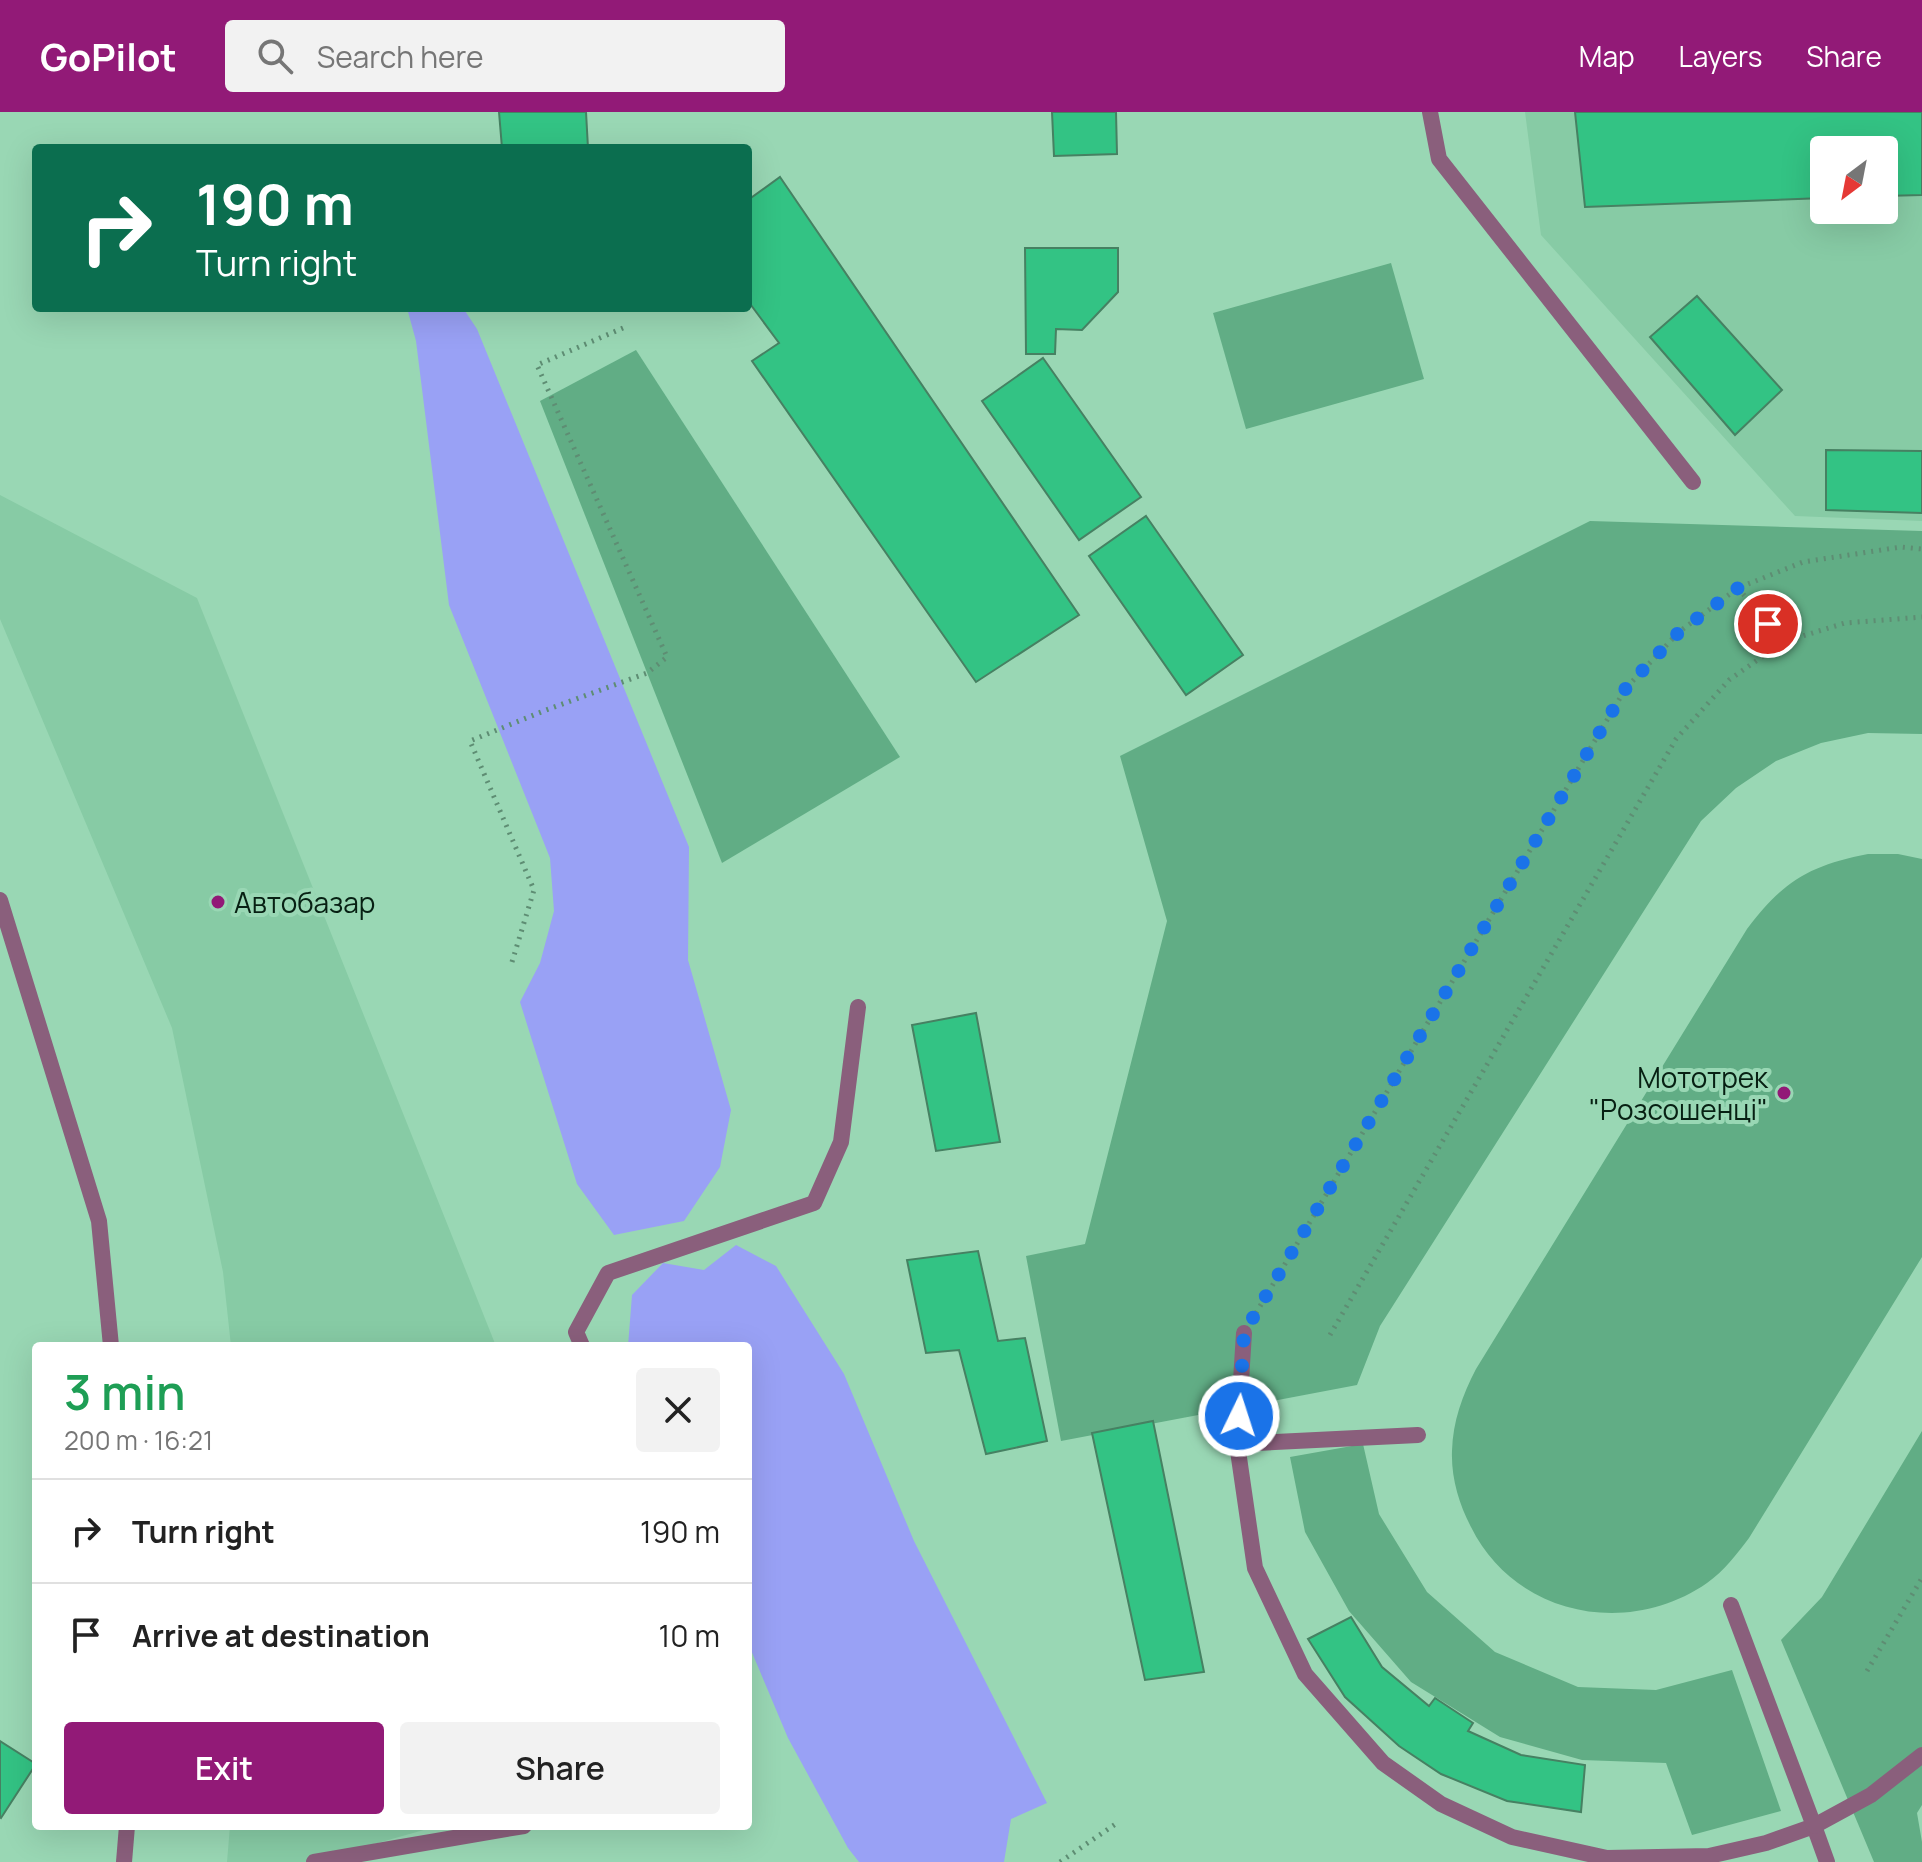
<!DOCTYPE html>
<html lang="en">
<head>
<meta charset="utf-8">
<style>
  :root { --surface:#fff; --page:#f2f2f2; --text:#222; --muted:#767676; --line:#e0e0e0; --accent:#921a77 }
  body { margin:0; font-family:Manrope,sans-serif; background:var(--page); color:var(--text); height:100vh; display:flex; flex-direction:column; font-size:30px; white-space:nowrap }
  * { box-sizing:border-box; margin:0 }
  p { font-size:26px; color:var(--muted) }
  .icon { flex:none; width:44px; height:44px; fill:none; stroke:currentColor; stroke-width:2; stroke-linecap:round; stroke-linejoin:round }
  .map { position:relative; flex:1; overflow:hidden }
  .panel { position:absolute; left:32px; top:1230px; width:720px; height:488px; display:flex; flex-direction:column; background:var(--surface); border-radius:8px; box-shadow:0 8px 32px #0002 }
  .panel>* { flex:none }
  .top-card { position:absolute; left:32px; top:32px; width:720px; height:168px; border-radius:8px; box-shadow:0 8px 32px #0002; background:#0b6e4f; color:#fff; overflow:hidden }
  .needle { width:52px; rotate:212deg }
  .tools { position:absolute; left:1810px; top:24px; display:grid; gap:16px }
  .tools a { display:grid; place-items:center; width:88px; height:88px; border-radius:8px; background:var(--surface); box-shadow:0 8px 32px #0002; font-size:40px }
  .pin { position:absolute; display:grid; place-items:center; width:68px; height:68px; color:#fff; margin:-34px; border:4px solid #fff; border-radius:50%; box-shadow:0 2px 8px #0007 }
  .me { position:absolute; width:88px; margin:-44px; rotate:4deg; stroke-linejoin:round; filter:drop-shadow(0 0 6px #0008) }
  .turn { display:flex; align-items:center; gap:28px; height:168px; padding:0 32px; font-size:36px }
  .turn .icon { width:104px; height:104px; stroke-width:2.5 }
  .turn b { display:block; font-size:56px; line-height:68px }
  .round { display:grid; place-items:center; flex:none; width:84px; height:84px; border-radius:8px; background:var(--page) }
  .headline { display:flex; align-items:center; justify-content:space-between; height:136px; padding:0 32px }
  h1 { font-size:48px; font-weight:600; line-height:60px; color:#1e9e55 }
  .primary-button { display:flex; gap:16px; margin-top:auto; padding:16px 32px }
  .primary-button a { flex:1; height:92px; border-radius:8px; background:var(--accent); color:#fff; font-size:32px; font-weight:600; line-height:92px; text-align:center }
  .primary-button a+a { background:var(--page); color:var(--text) }
  ul { padding:0; list-style:none }
  li { display:flex; align-items:center; gap:24px; height:104px; padding:0 32px; border-top:2px solid var(--line) }
  li div { flex:1 }
  li b { display:block; font-size:30px }
  li em { font-style:normal }
  header { display:flex; align-items:center; gap:48px; box-sizing:border-box; height:112px; padding:0 40px; background:var(--accent); color:#fff }
  header strong { font-size:38px }
  nav { display:flex; gap:44px; margin-inline-start:auto; font-size:28px }
  .search { width:560px; height:72px; background:var(--page); display:flex; align-items:center; gap:20px; box-sizing:border-box; padding:0 28px; border-radius:8px; color:var(--muted); font-size:30px }
  .map>svg:first-child { display:block }
</style>
</head>
<body>
<header>
<strong>GoPilot</strong>
<div class="search"><svg class="icon" aria-label="search" viewBox="0 0 24 24"><circle cx="10" cy="10" r="6"/><path d="M15 15l6 6"/></svg>Search here</div>
<nav><a>Map</a><a>Layers</a><a>Share</a></nav>
</header>
<div class="map">
<svg width="1922" height="1750" viewBox="0 0 1922 1750">
  <rect width="100%" height="100%" fill="#99d7b4"/>
  <g fill="#87cba5" fill-rule="evenodd">
    <path d="M1525,0H1922V409L1795,404L1541,123ZM1824,38H1884V98H1824Z"/>
    <polygon points="0,383 197,486 496,1234 231,1234 223,1160 172,916 0,507"/>
    <polygon points="230,1714 438,1714 310,1750 227,1750"/>
  </g>
  <g fill="#61ad85">
    <polygon points="1391,151 1424,267 1246,317 1213,201"/>
    <polygon points="636,238 900,645 722,751 540,289"/>
    <polygon points="1590,409 1922,419 1922,622 1868,621 1821,631 1776,649 1736,676 1701,709 1380,1214 1357,1273 1061,1329 1026,1144 1085,1132 1167,809 1120,644"/>
    <path d="M1868,742H1898L1922,747V1145L1749,1426C1737,1442 1724,1459 1707,1471C1628,1526 1515,1504 1471,1415C1459,1392 1451,1366 1452,1339C1453,1309 1462,1284 1476,1257L1747,817C1782,770 1810,753 1868,742Z"/>
    <polygon points="1922,1319 1922,1693 1917,1701 1922,1730 1922,1750 1874,1750 1781,1528 1822,1485"/>
    <polygon points="1363,1332 1379,1402 1427,1480 1495,1540 1578,1575 1656,1578 1732,1558 1781,1699 1692,1723 1666,1651 1582,1648 1500,1625 1411,1570 1349,1499 1305,1420 1290,1345"/>
  </g>
  <g fill="#99a1f5">
    <polygon points="407,196 463,196 477,217 689,735 688,848 731,998 720,1055 684,1109 614,1123 577,1072 520,890 540,851 554,799 550,746 449,493 416,229"/>
    <polygon points="736,1133 776,1154 844,1262 914,1429 1047,1691 1011,1707 1004,1750 859,1750 848,1736 788,1626 748,1531 748,1234 628,1234 632,1183 663,1151 704,1158"/>
  </g>
  <g fill="#33c384" stroke="#468162" stroke-width="2">
    <polygon points="499,0 586,0 588,36 502,36"/>
    <polygon points="1052,0 1116,0 1117,42 1054,44"/>
    <polygon points="1575,0 1922,0 1922,83 1884,84 1884,38 1824,38 1824,86 1585,95"/>
    <polygon points="780,65 1079,503 976,570 752,249 779,231 748,189 748,88"/>
    <polygon points="1025,136 1118,136 1118,180 1082,218 1056,217 1055,242 1026,242"/>
    <polygon points="1697,184 1782,278 1735,323 1650,225"/>
    <polygon points="1043,246 1141,385 1079,428 982,289"/>
    <polygon points="1826,338 1922,339 1922,401 1826,398"/>
    <polygon points="1146,404 1243,543 1186,583 1089,444"/>
    <polygon points="976,901 1000,1030 936,1039 912,913"/>
    <polygon points="978,1139 998,1229 1025,1226 1047,1329 986,1342 959,1238 926,1241 907,1148"/>
    <polygon points="1153,1309 1204,1560 1145,1568 1092,1321"/>
    <polygon points="1351,1505 1382,1555 1429,1594 1435,1586 1473,1611 1468,1619 1521,1643 1585,1653 1581,1700 1507,1689 1441,1662 1399,1634 1345,1585 1308,1527"/>
    <polygon points="0,1629 36,1652 1,1706 0,1705"/>
  </g>
  <g fill="none" stroke-linecap="round" stroke-linejoin="round">
    <g stroke="#5e8d73" stroke-width="5" stroke-dasharray="2 6" stroke-linecap="butt">
      <polyline points="1738,476 1783,530"/>
      <polyline points="512,850 534,778 470,629 546,598 647,561 667,545 537,253 623,216"/>
      <polyline points="1256,1201 1626,576 1679,520 1738,476 1803,450 1901,435 1922,437"/>
      <polyline points="1330,1223 1676,627 1729,568 1783,530 1845,511 1922,505"/>
      <polyline points="1867,1559 1922,1466"/>
      <polyline points="1060,1750 1117,1711"/>
    </g>
    <g stroke="#8a5f7c" stroke-width="16">
      <polyline points="1430,0 1439,47 1693,370"/>
      <polyline points="1244,1221 1237,1332 1255,1456 1305,1562 1383,1651 1441,1692 1512,1725 1607,1746 1709,1744 1766,1731 1814,1714 1827,1750"/>
      <polyline points="582,1234 576,1220 608,1161 814,1091 841,1030 858,895"/>
      <polyline points="1237,1332 1418,1323"/>
      <polyline points="1731,1493 1814,1714 1871,1683 1922,1643"/>
      <polyline points="314,1750 524,1714"/>
    </g>
    <g stroke="#8a5f7c" stroke-width="16">
      <polyline points="0,788 99,1109 111,1234"/>
      <polyline points="124,1750 127,1714"/>
    </g>
  </g>
  <g fill="none" stroke-linecap="round" stroke-linejoin="round">
    <polyline stroke="#1a73e8" stroke-width="14" stroke-dasharray="0 25.2" points="1239,1304 1244,1221 1626,576 1679,520 1738,476 1768,512"/>
  </g>
  <g fill="#921a77" stroke="#99d7b4" stroke-width="3">
    <circle cx="218" cy="790" r="8"/>
    <circle cx="1784" cy="981" r="8"/>
  </g>
  <g text-anchor="middle" dominant-baseline="central" stroke-width="8" stroke-linejoin="round" paint-order="stroke">
    <g font-size="28" fill="#072013" stroke="#99d7b4" text-anchor="start">
      <text x="234" y="790">Автобазар</text>
      <text x="1768" y="965" text-anchor="end">Мототрек<tspan x="1768" dy="32">"Розсошенці"</tspan></text>
    </g>
  </g>
</svg>
<div class="tools">
<a><svg class="needle" viewBox="-14 -14 28 28"><path d="M0-13l5 13h-10z" fill="#e53935"/><path d="M0 13l5-13h-10z" fill="#767676"/></svg></a>
</div>
<div class="pin" style="left:1768px;top:512px;background:#d93025"><svg class="icon" aria-label="arrive" viewBox="0 0 24 24"><path d="M6 21V4h12l-3 4 3 4H6"/></svg></div>
<svg class="me" style="left:1239px;top:1304px" viewBox="-20 -20 40 40"><circle r="17" fill="#1a73e8" stroke="#fff" stroke-width="3"/><path d="M0-11L8 9 0 5-8 9z" fill="#fff"/></svg>
<div class="top-card">
<div class="turn"><svg class="icon" aria-label="right" viewBox="0 0 24 24"><path d="M7 20v-9h11M14 6l5 5-5 5"/></svg><div><b>190 m</b>Turn right</div></div>
</div>
<section class="panel">
<div class="headline"><div><h1>3 min</h1><p>200 m · 16:21</p></div><a class="round"><svg class="icon" aria-label="close" viewBox="0 0 24 24"><path d="M6 6l12 12M18 6L6 18"/></svg></a></div>
<ul>
<li><svg class="icon" aria-label="right" viewBox="0 0 24 24"><path d="M7 20v-9h11M14 6l5 5-5 5"/></svg><div><b>Turn right</b></div><em>190 m</em></li>
<li><svg class="icon" aria-label="arrive" viewBox="0 0 24 24"><path d="M6 21V4h12l-3 4 3 4H6"/></svg><div><b>Arrive at destination</b></div><em>10 m</em></li>
</ul>
<div class="primary-button"><a>Exit</a><a>Share</a></div>
</section>
</div>
</body>
</html>
